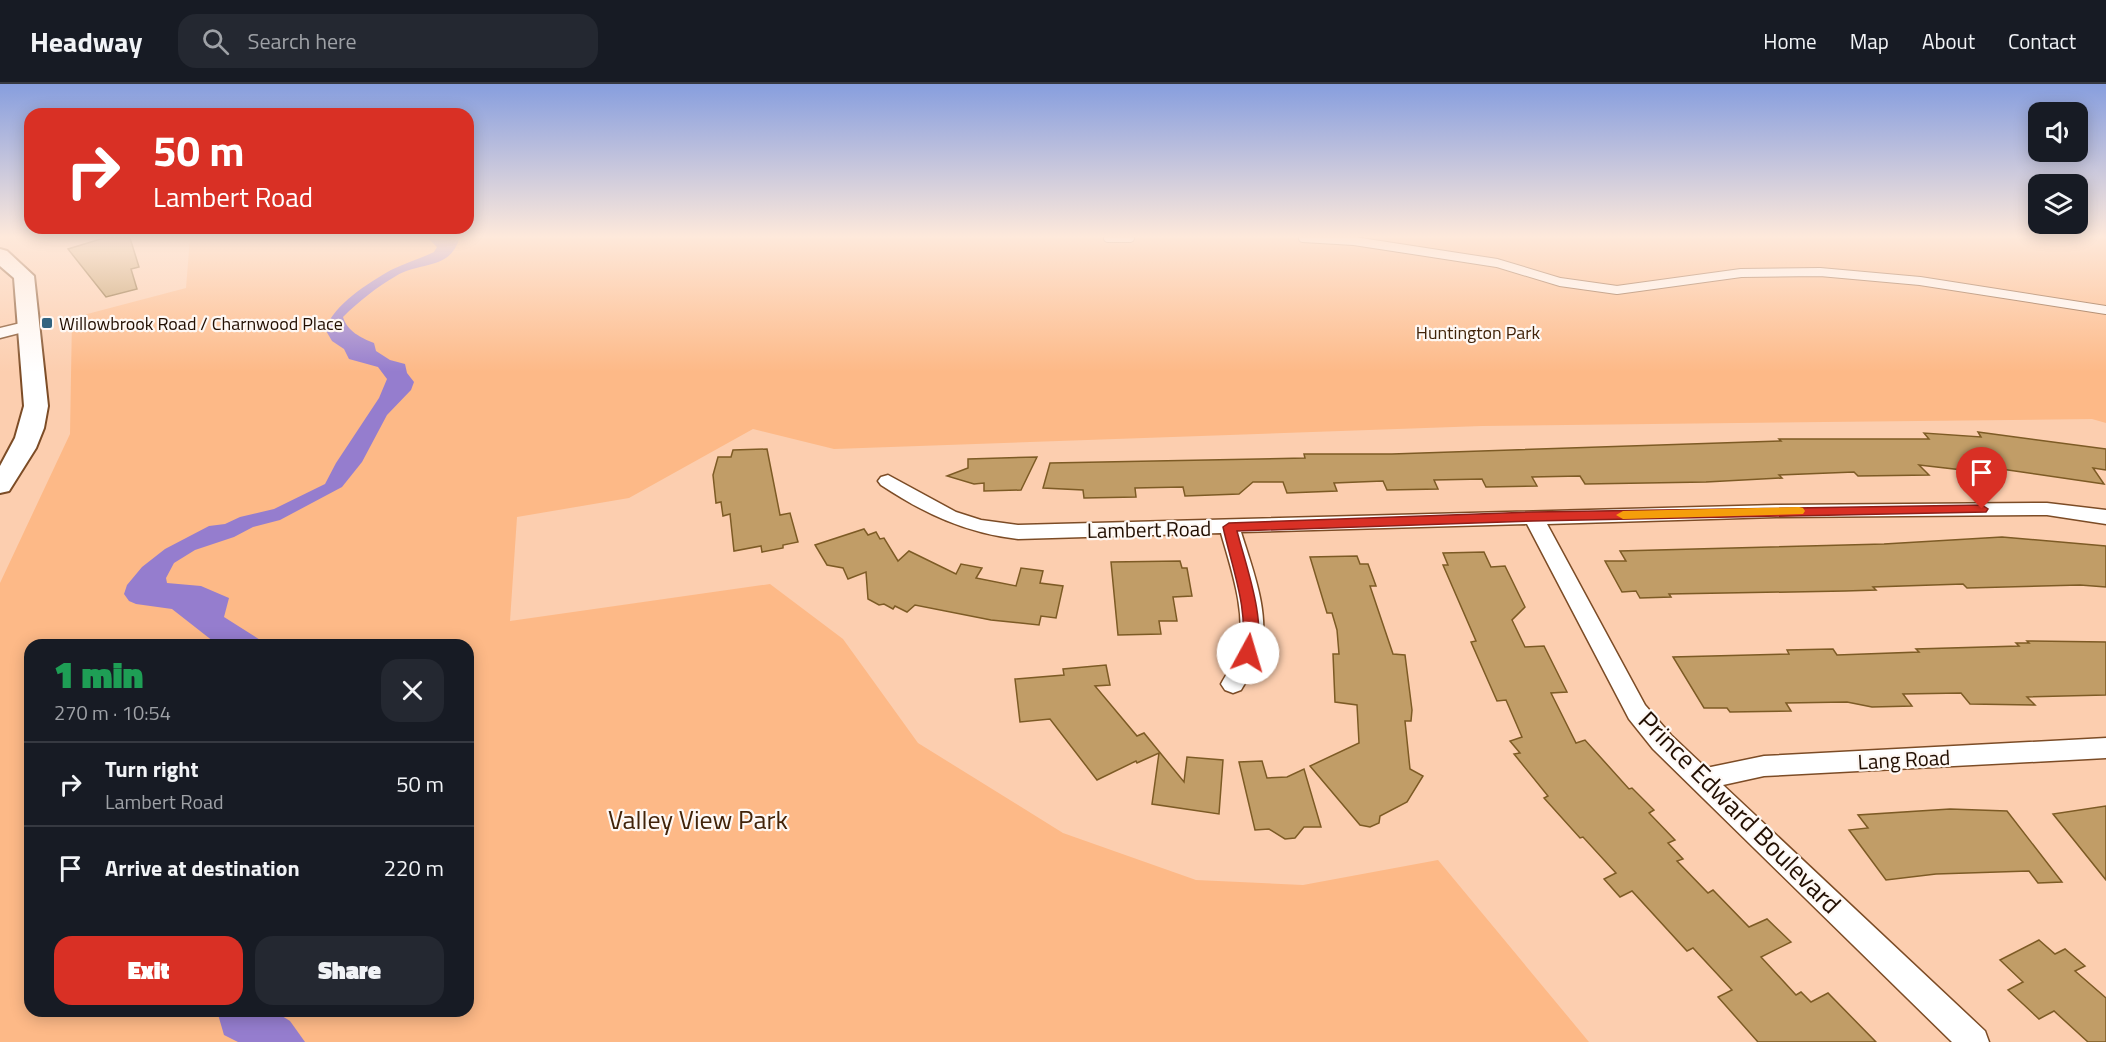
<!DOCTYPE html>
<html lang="en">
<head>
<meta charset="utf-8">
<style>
  :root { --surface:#171b24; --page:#242831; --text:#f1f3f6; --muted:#9ea1a6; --line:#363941; --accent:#d93025 }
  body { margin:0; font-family:"Titillium Web",sans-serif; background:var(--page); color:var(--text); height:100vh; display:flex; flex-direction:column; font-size:22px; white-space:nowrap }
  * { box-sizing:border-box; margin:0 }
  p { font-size:20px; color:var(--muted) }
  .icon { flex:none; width:33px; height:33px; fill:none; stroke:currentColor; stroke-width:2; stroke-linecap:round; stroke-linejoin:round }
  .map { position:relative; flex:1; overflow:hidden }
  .panel { position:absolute; left:24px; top:555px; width:450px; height:378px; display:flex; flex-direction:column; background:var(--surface); border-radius:18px; box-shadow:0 3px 15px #0003 }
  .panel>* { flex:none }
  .guide { position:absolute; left:24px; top:24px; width:450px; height:126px; border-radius:18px; box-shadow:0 3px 15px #0003; background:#d93025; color:#fff; overflow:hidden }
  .controls { position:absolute; left:2028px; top:18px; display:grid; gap:12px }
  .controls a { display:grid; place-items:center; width:60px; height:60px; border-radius:12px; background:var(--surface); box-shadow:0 3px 15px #0003; font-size:30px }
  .pin { position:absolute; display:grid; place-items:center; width:51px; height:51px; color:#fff; margin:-62px -26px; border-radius:50% 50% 50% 0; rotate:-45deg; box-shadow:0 0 6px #0007 }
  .pin .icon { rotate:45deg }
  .me { position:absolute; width:66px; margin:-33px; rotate:6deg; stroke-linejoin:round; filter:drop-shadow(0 0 4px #0008) }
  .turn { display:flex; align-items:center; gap:21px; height:126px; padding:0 30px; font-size:27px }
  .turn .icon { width:78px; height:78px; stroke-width:2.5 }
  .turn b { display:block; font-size:42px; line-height:51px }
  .round { display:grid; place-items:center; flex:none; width:63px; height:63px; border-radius:18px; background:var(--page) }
  .overview { display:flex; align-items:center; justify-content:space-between; height:102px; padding:0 30px }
  h1 { font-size:36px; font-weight:800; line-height:45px; color:#1e9e55 }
  .primary-button { display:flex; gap:12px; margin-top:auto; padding:12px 30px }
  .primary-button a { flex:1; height:69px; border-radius:18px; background:var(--accent); color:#fff; font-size:24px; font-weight:800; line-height:69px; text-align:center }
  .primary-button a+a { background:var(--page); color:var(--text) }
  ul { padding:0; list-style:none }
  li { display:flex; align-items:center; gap:18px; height:84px; padding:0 30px; border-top:2px solid var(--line) }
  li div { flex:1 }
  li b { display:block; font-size:22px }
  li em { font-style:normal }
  header { display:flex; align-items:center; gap:36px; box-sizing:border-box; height:84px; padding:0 30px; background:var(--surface); border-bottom:2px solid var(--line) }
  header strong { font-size:28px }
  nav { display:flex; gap:33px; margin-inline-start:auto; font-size:21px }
  .search { width:420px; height:54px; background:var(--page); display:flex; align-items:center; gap:15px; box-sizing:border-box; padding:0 21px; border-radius:18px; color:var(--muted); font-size:22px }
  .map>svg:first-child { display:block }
</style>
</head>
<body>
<header>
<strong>Headway</strong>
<div class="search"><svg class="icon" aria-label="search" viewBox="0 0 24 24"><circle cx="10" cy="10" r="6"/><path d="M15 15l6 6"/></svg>Search here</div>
<nav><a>Home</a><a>Map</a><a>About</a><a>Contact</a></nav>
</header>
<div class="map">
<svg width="2106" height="958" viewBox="0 0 2106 958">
  <rect width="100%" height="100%" fill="#fcceaf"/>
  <path fill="#fdb987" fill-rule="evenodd" d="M190,154H2106V339L2092,335L1482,342L834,365L753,345L629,414L517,433L510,537L770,500L843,555L918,659L1063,749L1196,796L1303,801L1438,776L1589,958H0V499L70,350L72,234L186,204ZM30,561H468V927H30Z"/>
  <g fill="#957dce">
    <path d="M428,154L459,156C449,186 418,178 396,192C377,203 359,217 343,233C347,247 361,254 374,259L376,267L390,276L405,280L407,289L414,298L411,306L387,331L362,378L342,403L280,436L253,443L234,453L195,466L174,479L166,494L167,499L201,502L229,514L224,533L268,561H218L172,525L136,520L129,517L124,510L127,501L142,483L165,465L209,442L225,440L240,433L274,425L325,400L336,379L379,314L387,295L378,283L349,275L344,265L332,257L325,245C335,220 368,199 391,186C405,179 420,175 434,168L437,163Z"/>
    <polygon points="217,927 274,927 290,937 305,958 238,958 224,951"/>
  </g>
  <g fill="#c19d67" stroke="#7d5b25" stroke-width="1.5">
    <polygon points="104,154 130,154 139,183 131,185 137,205 106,213 68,165"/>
    <polygon points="1978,348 2106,365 2106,386 2093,384 2104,400 1994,384 1998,390 1919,381 1929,391 1858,392 1854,388 1779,391 1782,394 1706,398 1585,400 1580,392 1532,393 1537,402 1486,403 1482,395 1434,396 1438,405 1387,406 1383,397 1334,399 1337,407 1287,409 1283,398 1253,398 1239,410 1185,412 1183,403 1135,404 1136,413 1084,414 1083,406 1043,404 1050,379 1305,374 1304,370 1392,370 1781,357 1779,355 1929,355 1924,349 1981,353"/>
    <polygon points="767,365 780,431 790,429 798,458 783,461 783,464 762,468 761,462 734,467 730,430 723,432 721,418 716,419 713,391 718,373 731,373 733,366"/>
    <polygon points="1037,373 1021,406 984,407 984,399 974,400 947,392 968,384 968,375"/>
    <polygon points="864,445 868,451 876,448 880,455 884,454 898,477 909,467 956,490 961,480 982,484 976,494 1016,502 1021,484 1043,487 1040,499 1063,502 1056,534 1041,532 1039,541 991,536 915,521 907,528 895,522 893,525 884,520 879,521 868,515 866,488 848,495 843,484 827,481 815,461"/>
    <polygon points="2002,453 2106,462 2106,503 2080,501 1967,504 1963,500 1873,503 1876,506 1845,507 1669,510 1671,513 1640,514 1636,507 1622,508 1605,477 1626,477 1620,467 1884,460"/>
    <polygon points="1484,468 1491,483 1505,482 1525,523 1512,536 1525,563 1544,562 1567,608 1551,609 1576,659 1585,656 1629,705 1632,704 1654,726 1649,729 1675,756 1668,759 1683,775 1677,777 1708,809 1713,806 1749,843 1767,835 1791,858 1761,873 1796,911 1801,908 1811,918 1828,909 1876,958 1758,958 1718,913 1732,906 1693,864 1687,867 1632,807 1620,813 1604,795 1616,789 1583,753 1580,754 1544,714 1548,712 1514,670 1520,669 1510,657 1522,653 1506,616 1497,617 1471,558 1476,557 1443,481 1448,481 1443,469"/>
    <polygon points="1357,472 1360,480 1368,480 1376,502 1370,502 1393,570 1405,571 1412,626 1411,637 1405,637 1410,685 1423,692 1407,718 1380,732 1379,739 1370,743 1360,741 1310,682 1359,659 1357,621 1335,618 1333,570 1339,570 1337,546 1332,529 1327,529 1310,473"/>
    <polygon points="1180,477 1182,484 1187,484 1192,512 1173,513 1177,537 1159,537 1161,550 1118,551 1111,478"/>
    <polygon points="2027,557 2106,558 2106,611 2027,613 2035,621 1970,620 1961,609 1903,610 1912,622 1872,623 1847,618 1786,619 1791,627 1730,628 1727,624 1704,624 1673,573 1789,570 1787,566 1833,565 1837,571 1919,568 1916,565 2019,562 2016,559 2029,559"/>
    <polygon points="1106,581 1110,601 1095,602 1137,652 1144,649 1184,698 1187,673 1223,676 1219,730 1152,720 1159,669 1137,679 1136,677 1097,696 1050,635 1020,638 1015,595 1064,591 1063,585"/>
    <polygon points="1262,677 1267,694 1287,693 1304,685 1321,743 1304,743 1295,754 1285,755 1269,745 1255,746 1239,678"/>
    <polygon points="2106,722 2106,796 2053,730"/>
    <polygon points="1950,725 2007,727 2062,798 2038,799 2029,787 1936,790 1886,796 1849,746 1868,744 1858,731"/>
    <polygon points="2039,856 2055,870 2065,865 2085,882 2075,887 2106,914 2106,958 2088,958 2054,927 2039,935 2008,906 2023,898 2000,876"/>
  </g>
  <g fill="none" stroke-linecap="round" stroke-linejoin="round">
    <defs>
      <g id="lane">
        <polyline points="1108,154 1130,154"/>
        <polyline points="1303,154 1354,157 1497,179 1560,198 1617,206 1741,189 1820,188 1920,197 2106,226"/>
      </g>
      <g id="street">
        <polygon points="29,237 35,239 37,242 35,245 0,254 0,244"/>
        <path d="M888,391L956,428L981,436L1018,441L1776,421L2047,419L2106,426V440L2047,431L1776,433L1547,440L1645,621L1671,651L1706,684L1764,672L2106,654V674L1764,692L1723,701L1985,947L1989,958H1952L1653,665L1629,635L1527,440L1241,448C1252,484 1271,531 1260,568C1256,582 1248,594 1241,606L1233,609L1225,606L1221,600C1227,589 1235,578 1238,566C1247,529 1231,485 1221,449L1018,455C966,449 925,430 881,401L878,397L881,393Z"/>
      </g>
      <polygon id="secondary" points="0,165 7,167 34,192 48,322 44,344 36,364 9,407 0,409 0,382 15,354 24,322 14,194 0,182"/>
    </defs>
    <use href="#lane" stroke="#7c4c26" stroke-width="10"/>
    <use href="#street" stroke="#7c4c26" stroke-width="3"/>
    <use href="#secondary" stroke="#7c4c26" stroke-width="4"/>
    <use href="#lane" stroke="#fff" stroke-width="8"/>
    <use href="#street" fill="#fff" fill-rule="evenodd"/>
    <use href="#secondary" fill="#fff" fill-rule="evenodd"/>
  </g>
  <linearGradient id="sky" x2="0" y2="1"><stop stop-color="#879ede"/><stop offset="0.53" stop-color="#fee9db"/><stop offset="1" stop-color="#fee9db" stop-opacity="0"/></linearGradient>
  <rect width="2106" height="288" fill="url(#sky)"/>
  <path fill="#d93025" stroke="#8d1f18" stroke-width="1.5" d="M1982,421L1988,425L1986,428L1533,437L1237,447C1245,479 1269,543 1254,573H1243L1241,569C1250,528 1232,484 1223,443L1229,439L1533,428Z"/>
  <polygon fill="#f59e0b" points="1799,423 1803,424 1805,427 1803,430 1623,435 1616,431 1623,427"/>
  <rect fill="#316380" stroke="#fef8f4" stroke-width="2" x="41" y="233" width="12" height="12" rx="3"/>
  <g text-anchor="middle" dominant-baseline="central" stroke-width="4.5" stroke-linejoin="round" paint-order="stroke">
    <g font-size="18" fill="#220f02" stroke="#fef8f4" text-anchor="start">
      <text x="59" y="239">Willowbrook Road / Charnwood Place</text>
    </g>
    <g font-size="18" fill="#412309" stroke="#fef8f4">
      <text x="1478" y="248">Huntington Park</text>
    </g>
    <g font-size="21" fill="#220f02" stroke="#fef8f4">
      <text transform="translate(1149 445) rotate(-1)">Lambert Road</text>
      <text transform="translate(1904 675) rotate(-3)">Lang Road</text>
    </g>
    <g font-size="26" fill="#220f02" stroke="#fef8f4">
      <text transform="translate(1740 728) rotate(45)">Prince Edward Boulevard</text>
    </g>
    <g font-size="26" fill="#412309" stroke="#fef8f4">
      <text x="698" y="735">Valley View Park</text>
    </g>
  </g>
</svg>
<div class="controls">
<a><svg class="icon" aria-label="sound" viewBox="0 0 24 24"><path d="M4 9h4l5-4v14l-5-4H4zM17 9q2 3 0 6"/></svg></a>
<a><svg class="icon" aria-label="layers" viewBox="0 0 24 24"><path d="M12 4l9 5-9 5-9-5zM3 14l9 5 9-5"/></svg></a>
</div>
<div class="pin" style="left:1982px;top:425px;background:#d93025"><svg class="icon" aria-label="arrive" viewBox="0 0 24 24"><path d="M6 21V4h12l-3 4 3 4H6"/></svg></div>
<svg class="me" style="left:1248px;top:569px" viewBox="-20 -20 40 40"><circle r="19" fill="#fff"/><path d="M0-13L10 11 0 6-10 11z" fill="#d93025"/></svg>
<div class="guide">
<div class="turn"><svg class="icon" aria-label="right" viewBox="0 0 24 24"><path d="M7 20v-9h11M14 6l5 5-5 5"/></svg><div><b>50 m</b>Lambert Road</div></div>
</div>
<section class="panel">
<div class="overview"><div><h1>1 min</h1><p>270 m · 10:54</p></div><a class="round"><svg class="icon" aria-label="close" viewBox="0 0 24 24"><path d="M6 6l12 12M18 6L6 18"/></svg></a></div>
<ul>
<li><svg class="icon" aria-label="right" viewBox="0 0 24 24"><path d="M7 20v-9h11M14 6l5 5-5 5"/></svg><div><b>Turn right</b><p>Lambert Road</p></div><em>50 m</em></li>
<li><svg class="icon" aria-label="arrive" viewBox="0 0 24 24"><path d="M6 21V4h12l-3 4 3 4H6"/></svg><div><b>Arrive at destination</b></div><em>220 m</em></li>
</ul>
<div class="primary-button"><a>Exit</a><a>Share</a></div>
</section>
</div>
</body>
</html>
